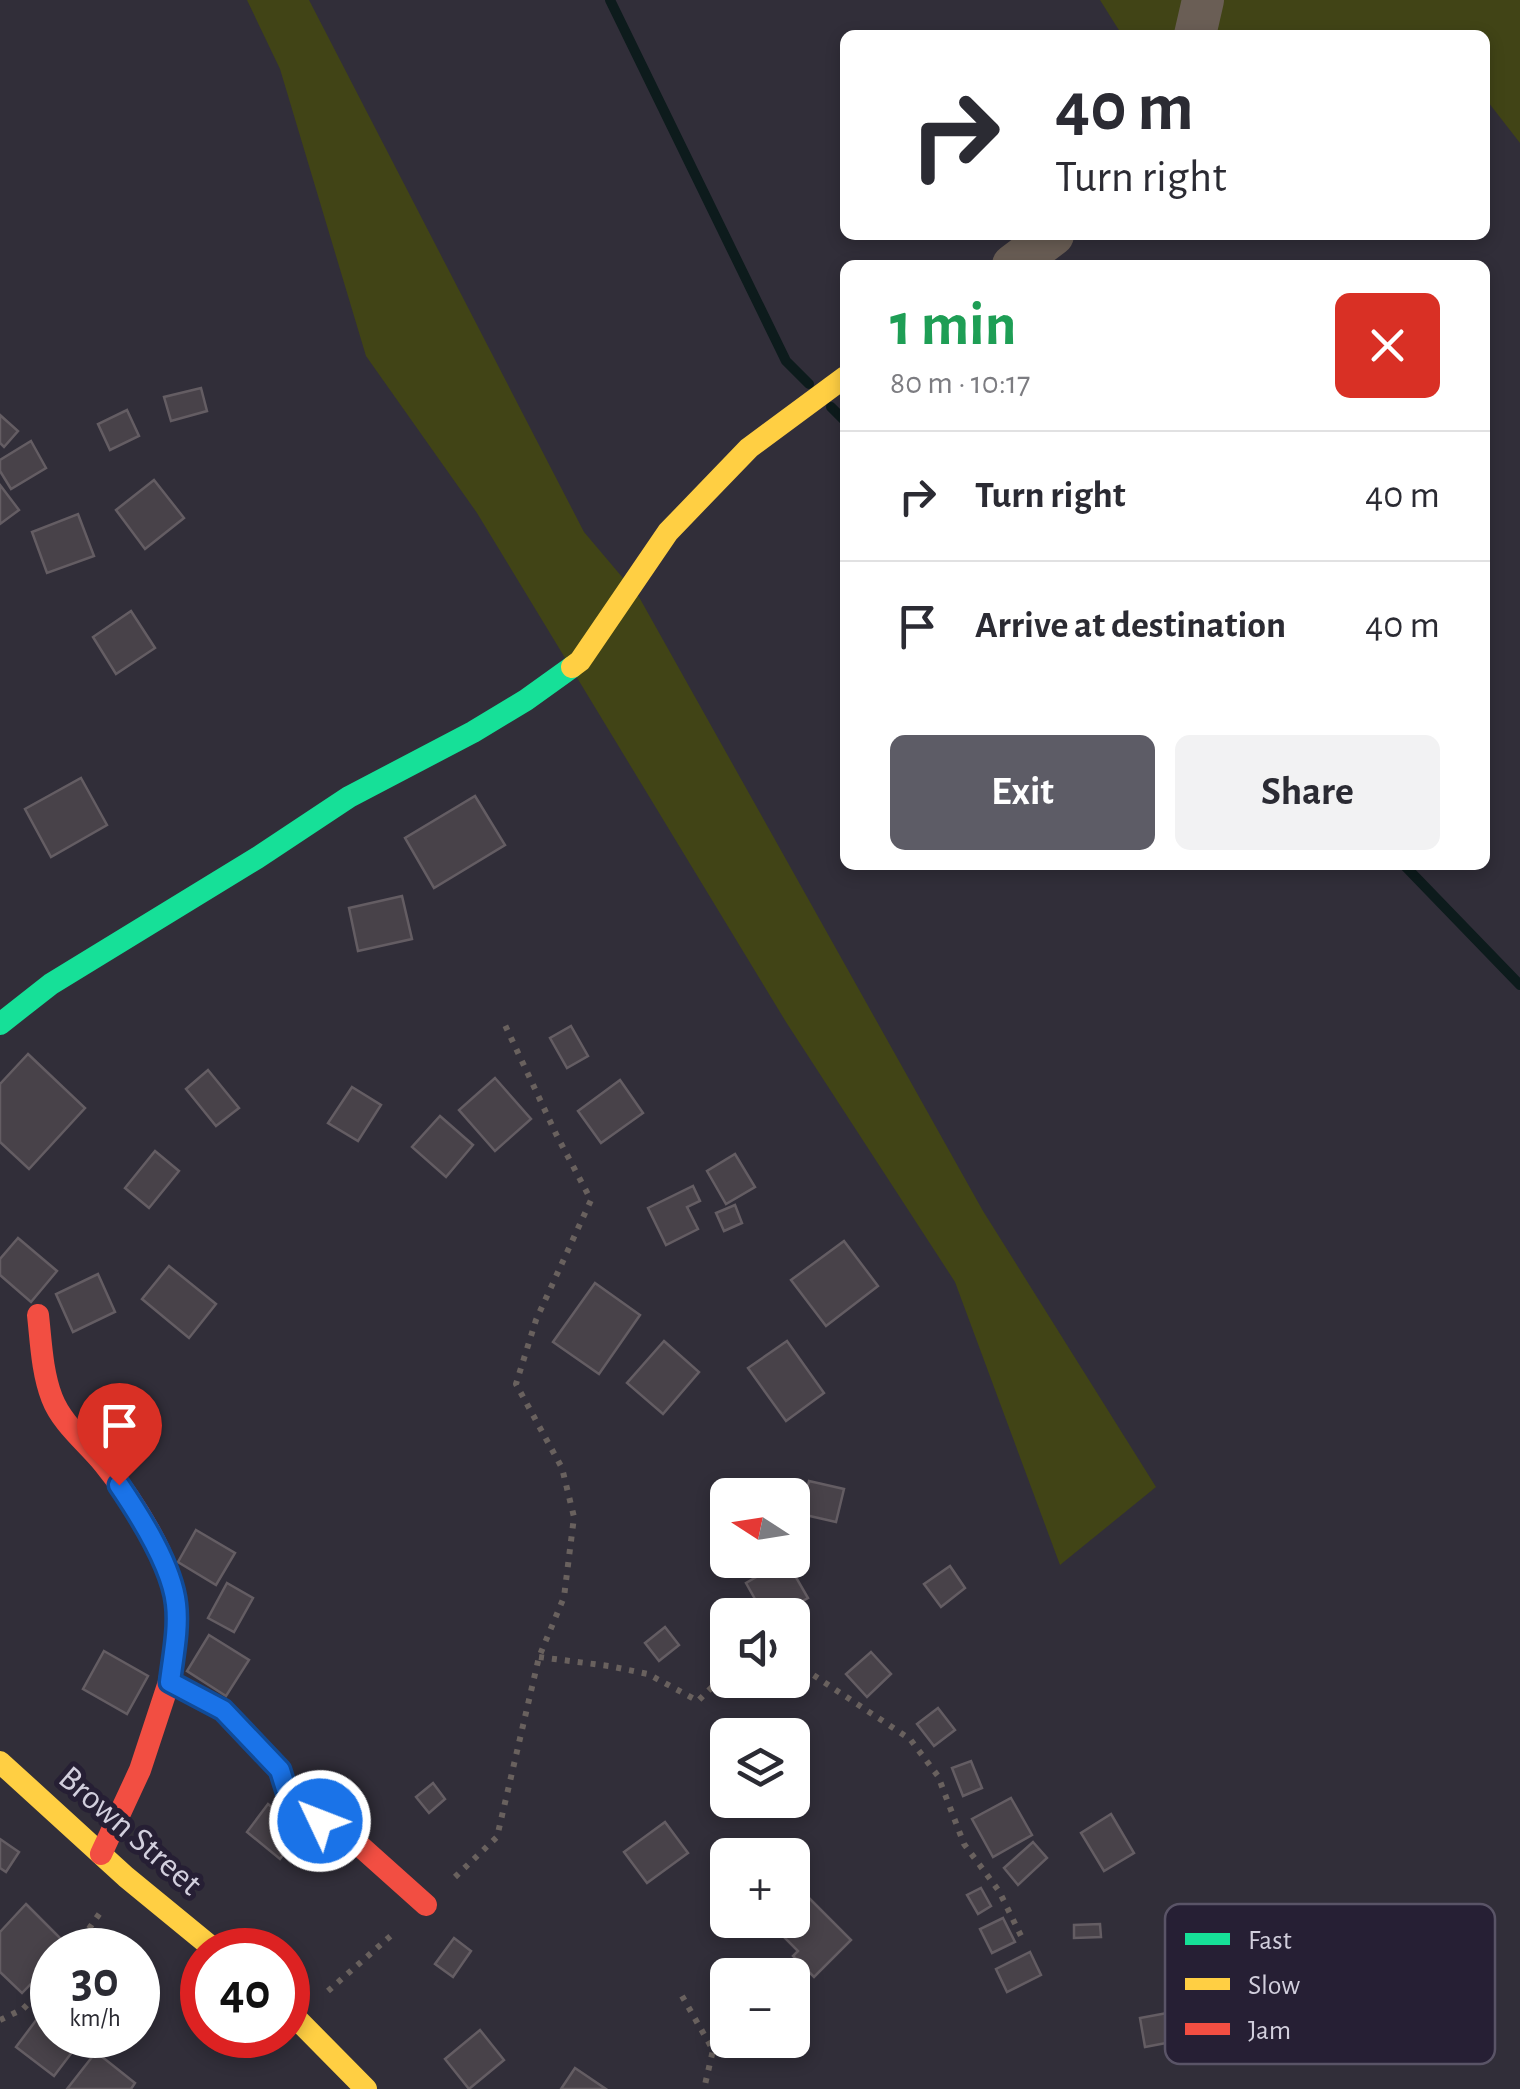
<!DOCTYPE html>
<html lang="en">
<head>
<meta charset="utf-8">
<style>
  :root { --surface:#fff; --page:#f2f2f3; --text:#2b2b33; --muted:#7c7c81; --line:#e1e1e2; --accent:#5d5c66 }
  body { margin:0; font-family:"Alegreya Sans",sans-serif; background:var(--page); color:var(--text); height:100vh; display:flex; flex-direction:column; font-size:38px; white-space:nowrap }
  * { box-sizing:border-box; margin:0 }
  p { font-size:32px; color:var(--muted) }
  .icon { flex:none; width:55px; height:55px; fill:none; stroke:currentColor; stroke-width:2; stroke-linecap:round; stroke-linejoin:round }
  .map { position:relative; flex:1; overflow:hidden }
  .panel { position:absolute; left:840px; top:260px; width:650px; height:610px; display:flex; flex-direction:column; background:var(--surface); border-radius:15px; box-shadow:0 5px 15px #0003 }
  .panel>* { flex:none }
  .top-card { position:absolute; left:840px; top:30px; width:650px; height:210px; border-radius:15px; box-shadow:0 5px 15px #0003; background:#fff; color:var(--text); overflow:hidden }
  .needle { width:65px; rotate:282deg }
  .controls { position:absolute; left:710px; top:1478px; display:grid; gap:20px }
  .controls a { display:grid; place-items:center; width:100px; height:100px; border-radius:15px; background:var(--surface); box-shadow:0 5px 15px #0003; font-size:50px }
  .speed { position:absolute; left:30px; top:1928px; display:flex; gap:20px; font-size:50px; font-weight:700; text-align:center }
  .speed>* { display:grid; place-content:center; width:130px; height:130px; border-radius:50%; background:var(--surface); box-shadow:0 5px 15px #0003; line-height:1 }
  .speed small { font-size:25px; font-weight:400 }
  .speed .limit { border:15px solid #d22; background:#fff; color:#111 }
  .pin { position:absolute; display:grid; place-items:center; width:85px; height:85px; color:#fff; margin:-102px -42px; border-radius:50% 50% 50% 0; rotate:-45deg; box-shadow:0 0 10px #0007 }
  .pin .icon { rotate:45deg }
  .me { position:absolute; width:110px; margin:-55px; rotate:313deg; stroke-linejoin:round; filter:drop-shadow(0 0 8px #0008) }
  .turn { display:flex; align-items:center; gap:35px; height:210px; padding:0 50px; font-size:45px }
  .turn .icon { width:130px; height:130px; stroke-width:2.5 }
  .turn b { display:block; font-size:70px; line-height:85px }
  .round { display:grid; place-items:center; flex:none; width:105px; height:105px; border-radius:15px; background:var(--page) }
  .headline { display:flex; align-items:center; justify-content:space-between; height:170px; padding:0 50px }
  h1 { font-size:60px; font-weight:700; line-height:75px; color:#1e9e55 }
  .primary-button { display:flex; gap:20px; margin-top:auto; padding:20px 50px }
  .primary-button a { flex:1; height:115px; border-radius:15px; background:var(--accent); color:#fff; font-size:40px; font-weight:700; line-height:115px; text-align:center }
  .primary-button a+a { background:var(--page); color:var(--text) }
  ul { padding:0; list-style:none }
  li { display:flex; align-items:center; gap:30px; height:130px; padding:0 50px; border-top:2px solid var(--line) }
  li div { flex:1 }
  li b { display:block; font-size:38px }
  li em { font-style:normal }
  .map>svg:first-child { display:block }
</style>
</head>
<body>
<div class="map">
<svg width="1520" height="2089" viewBox="0 0 1520 2089">
  <rect width="100%" height="100%" fill="#312e39"/>
  <g fill="#414416">
    <polygon points="247,0 309,0 584,532 639,597 983,1211 1156,1487 1060,1565 955,1282 786,1022 477,513 366,356 280,69"/>
    <polygon points="1100,0 1520,0 1520,143 1485,98 1485,35 1122,35"/>
  </g>
  <g fill="none" stroke-linecap="round" stroke-linejoin="round">
    <g stroke="#0d1b1c" stroke-width="10">
      <polyline points="610,0 786,361 809,384"/>
      <polyline points="831,407 845,421"/>
      <polyline points="1404,865 1520,985"/>
    </g>
  </g>
  <g fill="#484249" stroke="#645d63" stroke-width="2.5">
    <polygon points="201,388 207,411 171,421 164,397"/>
    <polygon points="127,410 139,436 110,450 98,424"/>
    <polygon points="0,415 18,431 4,447 0,443"/>
    <polygon points="31,441 46,468 11,489 0,471 0,460"/>
    <polygon points="154,480 184,518 145,549 116,510"/>
    <polygon points="0,485 19,510 0,524"/>
    <polygon points="78,514 94,556 47,573 32,532"/>
    <polygon points="131,611 155,648 116,674 93,637"/>
    <polygon points="81,778 107,825 51,857 25,809"/>
    <polygon points="475,796 505,845 434,888 405,838"/>
    <polygon points="402,896 412,939 358,951 349,908"/>
    <polygon points="571,1026 588,1056 567,1068 550,1038"/>
    <polygon points="28,1054 85,1108 29,1169 0,1142 0,1084"/>
    <polygon points="208,1070 239,1108 216,1126 186,1089"/>
    <polygon points="495,1078 531,1119 495,1151 459,1110"/>
    <polygon points="620,1080 643,1113 601,1143 578,1111"/>
    <polygon points="352,1087 381,1105 358,1141 328,1123"/>
    <polygon points="440,1116 473,1145 446,1177 412,1147"/>
    <polygon points="155,1151 179,1171 149,1208 125,1188"/>
    <polygon points="735,1154 755,1187 726,1204 707,1171"/>
    <polygon points="693,1186 700,1201 687,1207 698,1229 666,1245 648,1208"/>
    <polygon points="735,1205 742,1223 724,1231 716,1213"/>
    <polygon points="18,1238 57,1271 31,1302 0,1275 0,1259"/>
    <polygon points="844,1241 878,1286 826,1326 791,1280"/>
    <polygon points="169,1266 216,1304 189,1338 142,1299"/>
    <polygon points="98,1274 115,1312 73,1332 56,1294"/>
    <polygon points="595,1283 640,1315 599,1374 553,1342"/>
    <polygon points="664,1341 699,1372 663,1414 627,1383"/>
    <polygon points="787,1341 824,1393 786,1421 748,1368"/>
    <polygon points="809,1481 844,1489 836,1522 801,1514"/>
    <polygon points="196,1530 235,1553 216,1585 178,1562"/>
    <polygon points="786,1560 808,1598 778,1615 764,1615 746,1583"/>
    <polygon points="950,1566 965,1588 941,1607 924,1584"/>
    <polygon points="227,1583 253,1598 234,1632 208,1618"/>
    <polygon points="665,1627 679,1645 659,1661 645,1643"/>
    <polygon points="209,1635 249,1660 226,1696 187,1671"/>
    <polygon points="104,1651 148,1676 127,1714 83,1689"/>
    <polygon points="871,1652 891,1674 867,1697 846,1674"/>
    <polygon points="938,1708 955,1730 934,1746 917,1724"/>
    <polygon points="971,1761 982,1788 963,1796 952,1768"/>
    <polygon points="433,1783 445,1799 429,1813 416,1797"/>
    <polygon points="1011,1798 1032,1835 993,1857 972,1819"/>
    <polygon points="268,1804 301,1831 280,1859 247,1832"/>
    <polygon points="1111,1814 1134,1853 1104,1871 1081,1833"/>
    <polygon points="665,1822 688,1853 647,1883 624,1852"/>
    <polygon points="0,1839 19,1852 6,1872 0,1868"/>
    <polygon points="1033,1842 1047,1858 1018,1885 1004,1868"/>
    <polygon points="981,1888 991,1906 978,1914 967,1895"/>
    <polygon points="805,1894 851,1940 814,1977 793,1956 798,1951 773,1926 779,1920 792,1920 792,1906"/>
    <polygon points="26,1904 68,1946 64,1950 52,1950 52,1962 22,1993 0,1972 0,1932"/>
    <polygon points="1003,1918 1015,1942 992,1953 980,1929"/>
    <polygon points="1100,1924 1101,1937 1074,1938 1074,1925"/>
    <polygon points="454,1938 471,1951 453,1977 435,1964"/>
    <polygon points="1030,1952 1041,1975 1007,1992 996,1969"/>
    <polygon points="52,1999 52,2035 85,2035 54,2076 16,2047"/>
    <polygon points="1178,2011 1182,2040 1145,2047 1140,2018"/>
    <polygon points="480,2030 504,2060 469,2089 445,2059"/>
    <polygon points="96,2052 135,2083 131,2089 67,2089"/>
    <polygon points="575,2068 606,2089 561,2089"/>
  </g>
  <g fill="none" stroke-linecap="round" stroke-linejoin="round">
    <g stroke="#69615e" stroke-width="6" stroke-dasharray="5 8" stroke-linecap="butt">
      <polyline points="539,1657 609,1666 648,1674 698,1701 728,1671"/>
      <polyline points="792,1661 910,1739 938,1776 964,1844 999,1891 1023,1940"/>
      <polyline points="455,1877 497,1837 539,1657 564,1597 574,1517 562,1468 516,1384 536,1320 591,1200 557,1136 505,1025"/>
      <polyline points="74,1950 102,1910"/>
      <polyline points="328,1991 394,1933"/>
      <polyline points="682,1996 713,2050 704,2089"/>
      <polyline points="0,2020 23,2009 52,1979"/>
    </g>
    <g stroke="#6a5e55" stroke-width="42">
      <polyline points="1195,35 1203,0"/>
      <polyline points="1013,265 1053,235"/>
    </g>
    <polyline stroke="#16e098" stroke-width="22" points="0,1024 51,984 257,858 349,797 473,732 526,700 572,667"/>
    <g stroke="#ffcf43" stroke-width="22">
      <polyline points="572,667 580,661 668,532 749,448 845,377"/>
      <polyline points="0,1762 126,1877 215,1950"/>
      <polyline points="288,2010 366,2089"/>
    </g>
    <g stroke="#f24e42" stroke-width="22">
      <path d="M38,1315C41,1342 42,1372 52,1398C62,1424 86,1442 104,1464C133,1500 172,1559 176,1606C178,1631 173,1657 169,1682"/>
      <polyline points="101,1854 140,1770 169,1682 223,1710 280,1770 291,1805 350,1837 426,1905"/>
    </g>
  </g>
  <g fill="none" stroke-linecap="round" stroke-linejoin="round">
    <defs>
      <path id="route" d="M119,1485C140,1516 172,1566 176,1604C179,1629 173,1657 170,1682L223,1710L280,1770L291,1805L320,1821"/>
    </defs>
    <use href="#route" stroke="#114b97" stroke-width="25"/>
    <use href="#route" stroke="#1a73e8" stroke-width="18"/>
  </g>
  <g text-anchor="middle" dominant-baseline="central" stroke-width="10" stroke-linejoin="round" paint-order="stroke">
    <g font-size="35" fill="#d2cfdd" stroke="#261f34">
      <text transform="translate(130 1831) rotate(41)">Brown Street</text>
    </g>
  </g>
  <rect x="1165" y="1904" width="330" height="160" rx="15" fill="#261f34" stroke="#5a5467" stroke-width="2.5"/>
  <rect x="1185" y="1933" width="45" height="12" fill="#16e098"/>
  <rect x="1185" y="1978" width="45" height="12" fill="#ffcf43"/>
  <rect x="1185" y="2023" width="45" height="12" fill="#f24e42"/>
  <g font-size="28" fill="#d2cfdd">
    <text x="1248" y="1949">Fast</text>
    <text x="1248" y="1994">Slow</text>
    <text x="1248" y="2039">Jam</text>
  </g>
</svg>
<div class="controls">
<a><svg class="needle" viewBox="-14 -14 28 28"><path d="M0-13l5 13h-10z" fill="#e53935"/><path d="M0 13l5-13h-10z" fill="#7c7c81"/></svg></a>
<a><svg class="icon" aria-label="sound" viewBox="0 0 24 24"><path d="M4 9h4l5-4v14l-5-4H4zM17 9q2 3 0 6"/></svg></a>
<a><svg class="icon" aria-label="layers" viewBox="0 0 24 24"><path d="M12 4l9 5-9 5-9-5zM3 14l9 5 9-5"/></svg></a>
<a>+</a>
<a>−</a>
</div>
<div class="speed"><div>30<small>km/h</small></div><div class="limit">40</div></div>
<div class="pin" style="left:119px;top:1485px;background:#d93025"><svg class="icon" aria-label="arrive" viewBox="0 0 24 24"><path d="M6 21V4h12l-3 4 3 4H6"/></svg></div>
<svg class="me" style="left:320px;top:1821px" viewBox="-20 -20 40 40"><circle r="17" fill="#1a73e8" stroke="#fff" stroke-width="3"/><path d="M0-11L8 9 0 5-8 9z" fill="#fff"/></svg>
<div class="top-card">
<div class="turn"><svg class="icon" aria-label="right" viewBox="0 0 24 24"><path d="M7 20v-9h11M14 6l5 5-5 5"/></svg><div><b>40 m</b>Turn right</div></div>
</div>
<section class="panel">
<div class="headline"><div><h1>1 min</h1><p>80 m · 10:17</p></div><a class="round" style="background:#d93025;color:#fff"><svg class="icon" aria-label="close" viewBox="0 0 24 24"><path d="M6 6l12 12M18 6L6 18"/></svg></a></div>
<ul>
<li><svg class="icon" aria-label="right" viewBox="0 0 24 24"><path d="M7 20v-9h11M14 6l5 5-5 5"/></svg><div><b>Turn right</b></div><em>40 m</em></li>
<li><svg class="icon" aria-label="arrive" viewBox="0 0 24 24"><path d="M6 21V4h12l-3 4 3 4H6"/></svg><div><b>Arrive at destination</b></div><em>40 m</em></li>
</ul>
<div class="primary-button"><a>Exit</a><a>Share</a></div>
</section>
</div>
</body>
</html>
